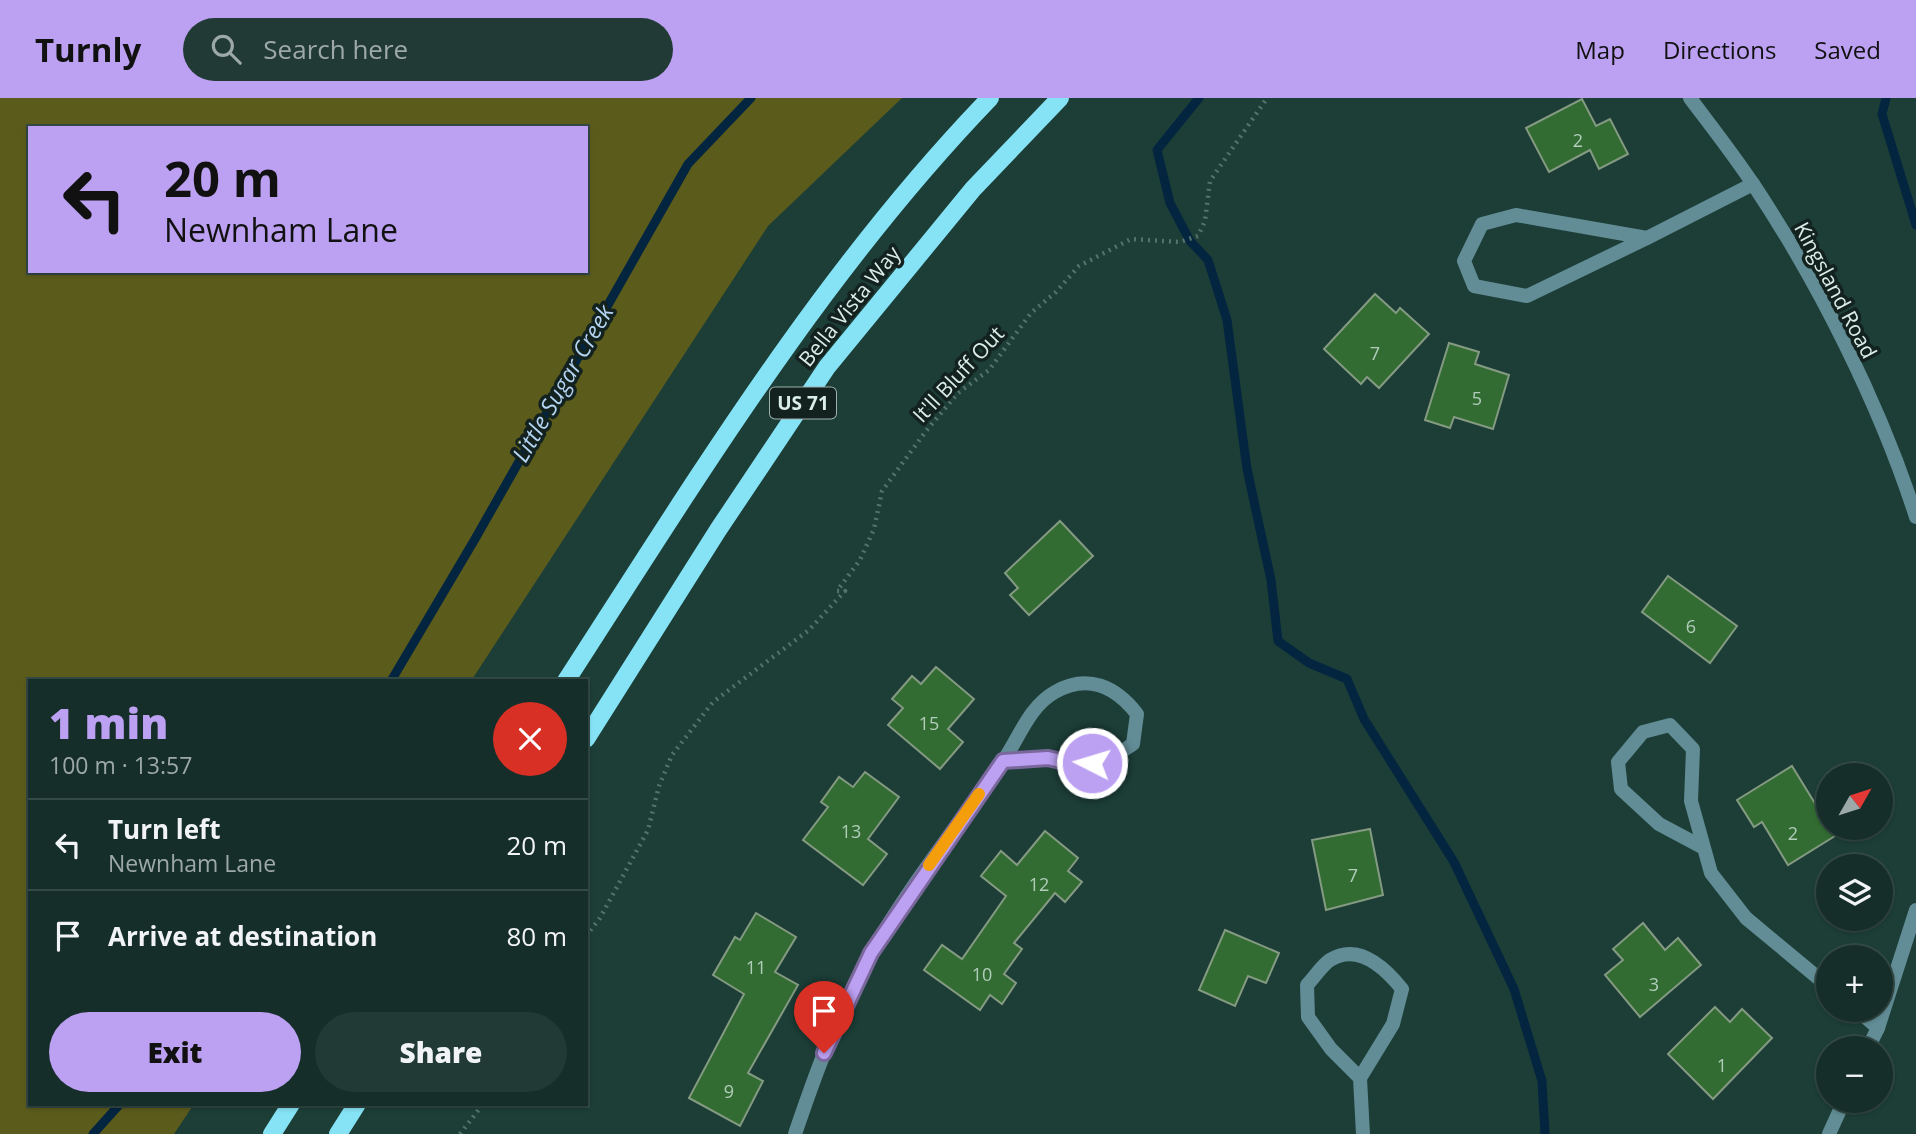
<!DOCTYPE html>
<html lang="en">
<head>
<meta charset="utf-8">
<style>
  :root { --surface:#152e29; --page:#223a35; --text:#f1f3f6; --muted:#9da8a8; --line:#344a46; --accent:#bca0f2 }
  body { margin:0; font-family:"Open Sans",sans-serif; background:var(--page); color:var(--text); height:100vh; display:flex; flex-direction:column; font-size:26px; white-space:nowrap }
  * { box-sizing:border-box; margin:0 }
  p { font-size:23px; color:var(--muted) }
  .icon { flex:none; width:38px; height:38px; fill:none; stroke:currentColor; stroke-width:2; stroke-linecap:round; stroke-linejoin:round }
  .map { position:relative; flex:1; overflow:hidden }
  .details { position:absolute; left:28px; top:581px; width:560px; height:427px; display:flex; flex-direction:column; background:var(--surface); border-radius:0px; box-shadow:0 2px 5px #0004,0 0 0 2px var(--line) }
  .details>* { flex:none }
  .guide { position:absolute; left:28px; top:28px; width:560px; height:147px; border-radius:0px; box-shadow:0 2px 5px #0004,0 0 0 2px var(--line); background:#bca0f2; color:#111; overflow:hidden }
  .needle { width:46px; rotate:51deg }
  .buttons { position:absolute; left:1816px; top:665px; display:grid; gap:14px }
  .buttons a { display:grid; place-items:center; width:77px; height:77px; border-radius:50%; background:var(--surface); box-shadow:0 2px 5px #0004,0 0 0 2px var(--line); font-size:35px }
  .pin { position:absolute; display:grid; place-items:center; width:60px; height:60px; color:#fff; margin:-72px -30px; border-radius:50% 50% 50% 0; rotate:-45deg; box-shadow:0 0 7px #0007 }
  .pin .icon { rotate:45deg }
  .me { position:absolute; width:77px; margin:-38px; rotate:275deg; stroke-linejoin:round; filter:drop-shadow(0 0 5px #0008) }
  .turn { display:flex; align-items:center; gap:24px; height:147px; padding:0 21px; font-size:32px }
  .turn .icon { width:91px; height:91px; stroke-width:2.5 }
  .turn b { display:block; font-size:49px; line-height:60px }
  .round { display:grid; place-items:center; flex:none; width:74px; height:74px; border-radius:37px; background:var(--page) }
  .head { display:flex; align-items:center; justify-content:space-between; height:119px; padding:0 21px }
  h1 { font-size:42px; font-weight:800; line-height:52px; color:var(--accent) }
  .action { display:flex; gap:14px; margin-top:auto; padding:14px 21px }
  .action a { flex:1; height:80px; border-radius:42px; background:var(--accent); color:#111; font-size:28px; font-weight:800; line-height:80px; text-align:center }
  .action a+a { background:var(--page); color:var(--text) }
  ul { padding:0; list-style:none }
  li { display:flex; align-items:center; gap:21px; height:91px; padding:0 21px; border-top:2px solid var(--line) }
  li div { flex:1 }
  li b { display:block; font-size:26px }
  li em { font-style:normal }
  header { display:flex; align-items:center; gap:42px; box-sizing:border-box; height:98px; padding:0 35px; background:var(--accent); color:#111 }
  header strong { font-size:33px }
  nav { display:flex; gap:38px; margin-inline-start:auto; font-size:24px }
  .search { width:490px; height:63px; background:var(--page); display:flex; align-items:center; gap:18px; box-sizing:border-box; padding:0 24px; border-radius:38px; color:var(--muted); font-size:26px }
  .map>svg:first-child { display:block }
</style>
</head>
<body>
<header>
<strong>Turnly</strong>
<div class="search"><svg class="icon" aria-label="search" viewBox="0 0 24 24"><circle cx="10" cy="10" r="6"/><path d="M15 15l6 6"/></svg>Search here</div>
<nav><a>Map</a><a>Directions</a><a>Saved</a></nav>
</header>
<div class="map">
<svg width="1916" height="1036" viewBox="0 0 1916 1036">
  <rect width="100%" height="100%" fill="#1c3e37"/>
  <path fill="#5b5b1c" fill-rule="evenodd" d="M0,0H902L768,128L471,583H30V1006H194L174,1036H0ZM30,30H586V173H30Z"/>
  <g fill="none" stroke-linecap="round" stroke-linejoin="round">
    <g stroke="#032540" stroke-width="9">
      <polyline points="1199,0 1157,52 1170,105 1190,143 1208,162 1227,222 1247,371 1271,482 1278,543 1309,565 1347,581 1364,621 1454,764 1514,891 1542,983 1545,1036"/>
      <polyline points="1886,0 1882,16 1916,127"/>
      <polyline points="391,583 475,441 688,66 751,0"/>
      <polyline points="93,1036 120,1006"/>
    </g>
  </g>
  <g fill="#326c32" stroke="#849a82" stroke-width="2">
    <polygon points="1582,1 1596,28 1610,21 1628,56 1599,71 1590,52 1549,74 1526,30"/>
    <polygon points="1375,196 1396,215 1400,210 1429,236 1379,290 1367,279 1361,286 1324,251"/>
    <polygon points="1449,245 1479,254 1475,266 1509,277 1493,331 1454,319 1450,330 1425,322"/>
    <polygon points="1060,423 1093,458 1029,517 1010,497 1018,490 1005,475"/>
    <polygon points="1668,478 1737,528 1710,565 1642,514"/>
    <polygon points="936,569 974,601 948,631 963,644 940,671 888,627 903,610 892,601 912,578 921,586"/>
    <polygon points="1792,668 1835,738 1788,767 1762,724 1754,729 1737,702"/>
    <polygon points="865,674 899,699 868,741 887,756 863,787 803,742 828,709 821,704 839,679 853,689"/>
    <polygon points="1370,731 1383,797 1326,812 1312,742"/>
    <polygon points="1045,733 1078,760 1068,773 1082,784 1065,804 1055,795 1014,845 1022,851 1004,876 1016,885 1002,906 990,897 980,912 924,872 942,847 962,861 1006,798 981,778 1001,753 1017,767"/>
    <polygon points="756,815 796,839 775,874 798,887 748,975 763,983 740,1028 689,1000 744,896 713,877 735,839 740,842"/>
    <polygon points="1643,825 1665,852 1678,840 1701,867 1640,919 1605,877 1623,862 1613,851"/>
    <polygon points="1225,832 1279,855 1266,885 1248,878 1235,908 1199,892"/>
    <polygon points="1715,909 1730,924 1742,911 1772,940 1713,1001 1668,956"/>
  </g>
  <g fill="none" stroke-linecap="round" stroke-linejoin="round">
    <g stroke="#55736c" stroke-width="4.5" stroke-dasharray="2 5" stroke-linecap="butt">
      <polyline points="586,838 600,820 648,732 659,688 672,657 713,604 809,532 845,493 837,493 860,462 874,431 882,393 926,333 958,295 989,272 1031,215 1056,194 1079,168 1131,141 1180,144 1198,138 1205,123 1210,83 1267,0"/>
      <polyline points="460,1036 483,1006"/>
    </g>
    <g stroke="#628d96" stroke-width="14">
      <polygon points="1516,117 1647,140 1527,198 1474,188 1464,163 1482,126"/>
      <polyline points="1647,140 1753,86"/>
      <polyline points="1704,750 1659,726 1621,691 1618,664 1643,634 1670,627 1693,651 1691,703 1711,775 1746,820 1829,889"/>
      <polyline points="1857,912 1878,930"/>
      <path d="M1360,980L1331,951L1308,919L1307,887C1314,880 1322,867 1330,862C1359,844 1386,871 1402,891L1393,926L1360,980L1363,1036"/>
      <path d="M795,1036C816,974 839,911 871,855C909,789 957,728 1001,666C1018,643 1028,609 1055,594C1088,575 1116,589 1137,616L1133,646L1107,663L1077,668L1048,660L1003,663"/>
    </g>
    <g stroke="#628d96" stroke-width="14">
      <path d="M1690,0C1711,28 1733,56 1753,86C1819,185 1880,307 1916,419"/>
      <polyline points="1868,950 1878,930 1916,812"/>
      <polyline points="1829,1036 1844,1003"/>
    </g>
    <g stroke="#86e2f5" stroke-width="18">
      <path d="M566,583C696,382 822,174 990,0"/>
      <polyline points="586,641 718,432 827,269 973,91 1060,0"/>
      <polyline points="272,1036 291,1006"/>
      <polyline points="338,1036 357,1006"/>
    </g>
  </g>
  <g fill="none" stroke-linecap="round" stroke-linejoin="round">
    <defs>
      <polyline id="route" points="824,955 871,855 1003,663 1048,660 1077,667 1092,665"/>
    </defs>
    <use href="#route" stroke="#7a689d" stroke-width="18"/>
    <use href="#route" stroke="#bca0f2" stroke-width="12"/>
    <polyline stroke="#f59e0b" stroke-width="12" points="929,767 979,696"/>
  </g>
  <g text-anchor="middle" dominant-baseline="central" stroke-width="7" stroke-linejoin="round" paint-order="stroke">
    <g font-size="18" fill="#b0cdba">
      <text x="1578" y="42">2</text>
      <text x="1375" y="255">7</text>
      <text x="1477" y="300">5</text>
      <text x="1691" y="528">6</text>
      <text x="929" y="625">15</text>
      <text x="851" y="733">13</text>
      <text x="1793" y="735">2</text>
      <text x="1353" y="777">7</text>
      <text x="1039" y="786">12</text>
      <text x="756" y="869">11</text>
      <text x="982" y="876">10</text>
      <text x="1654" y="886">3</text>
      <text x="1722" y="967">1</text>
      <text x="729" y="993">9</text>
    </g>
    <rect fill="#13221f" stroke="#9eb0ac" stroke-width="2" x="770" y="289.5" width="66" height="31" rx="5"/>
    <g font-size="19" font-weight="bold" fill="#daede8">
      <text x="803" y="305">US 71</text>
    </g>
    <g font-size="21" fill="#daede8" stroke="#13221f">
      <text transform="translate(1836 192) rotate(62)">Kingsland Road</text>
      <text transform="translate(849 208) rotate(-51)">Bella Vista Way</text>
      <text transform="translate(958 276) rotate(-47)">It'll Bluff Out</text>
    </g>
    <g font-size="23" font-style="italic" fill="#b4d4f3" stroke="#13221f">
      <text transform="translate(562 285) rotate(-60)">Little Sugar Creek</text>
    </g>
  </g>
</svg>
<div class="buttons">
<a><svg class="needle" viewBox="-14 -14 28 28"><path d="M0-13l5 13h-10z" fill="#e53935"/><path d="M0 13l5-13h-10z" fill="#9da8a8"/></svg></a>
<a><svg class="icon" aria-label="layers" viewBox="0 0 24 24"><path d="M12 4l9 5-9 5-9-5zM3 14l9 5 9-5"/></svg></a>
<a>+</a>
<a>−</a>
</div>
<div class="pin" style="left:824px;top:955px;background:#d93025"><svg class="icon" aria-label="arrive" viewBox="0 0 24 24"><path d="M6 21V4h12l-3 4 3 4H6"/></svg></div>
<svg class="me" style="left:1092px;top:665px" viewBox="-20 -20 40 40"><circle r="17" fill="#bca0f2" stroke="#fff" stroke-width="3"/><path d="M0-11L8 9 0 5-8 9z" fill="#fff"/></svg>
<div class="guide">
<div class="turn"><svg class="icon" aria-label="left" viewBox="0 0 24 24"><path d="M17 20v-9H6M10 6l-5 5 5 5"/></svg><div><b>20 m</b>Newnham Lane</div></div>
</div>
<section class="details">
<div class="head"><div><h1>1 min</h1><p>100 m · 13:57</p></div><a class="round" style="background:#d93025;color:#fff"><svg class="icon" aria-label="close" viewBox="0 0 24 24"><path d="M6 6l12 12M18 6L6 18"/></svg></a></div>
<ul>
<li><svg class="icon" aria-label="left" viewBox="0 0 24 24"><path d="M17 20v-9H6M10 6l-5 5 5 5"/></svg><div><b>Turn left</b><p>Newnham Lane</p></div><em>20 m</em></li>
<li><svg class="icon" aria-label="arrive" viewBox="0 0 24 24"><path d="M6 21V4h12l-3 4 3 4H6"/></svg><div><b>Arrive at destination</b></div><em>80 m</em></li>
</ul>
<div class="action"><a>Exit</a><a>Share</a></div>
</section>
</div>
</body>
</html>
